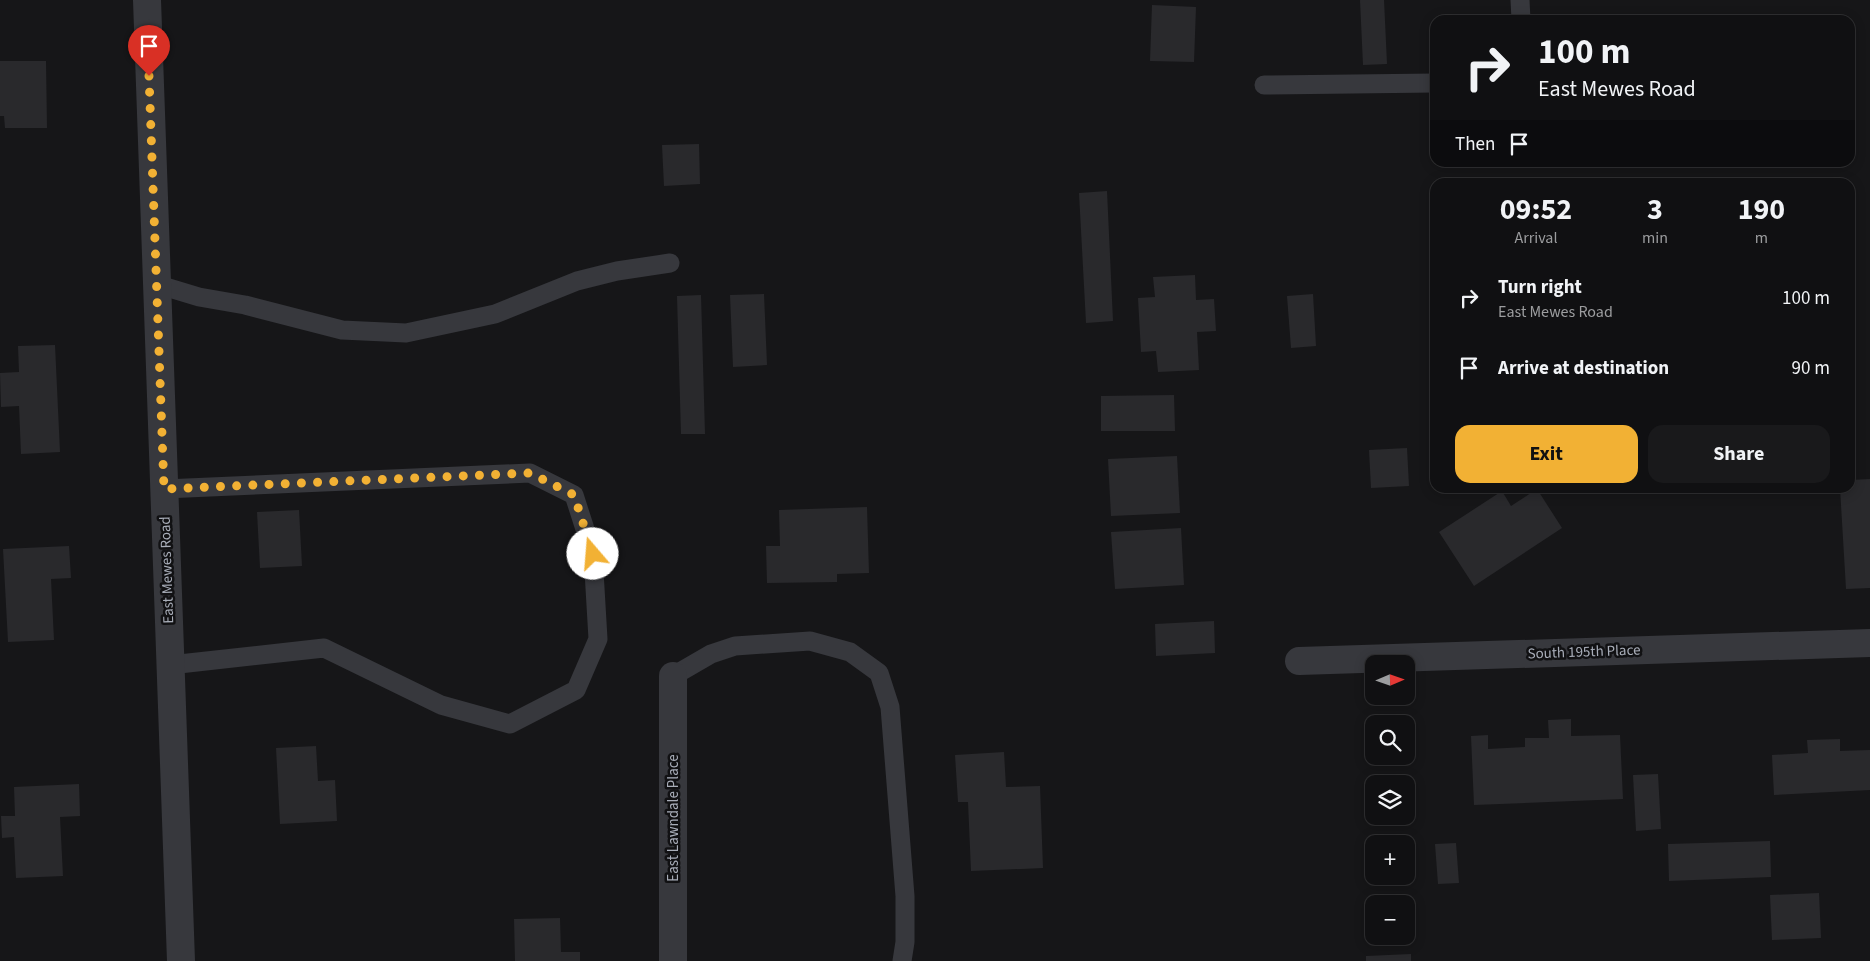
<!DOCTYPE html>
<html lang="en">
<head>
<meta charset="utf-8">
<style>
  :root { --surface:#101012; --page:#19191b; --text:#f1f3f6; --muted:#9c9d9f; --line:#303032; --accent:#f2b134 }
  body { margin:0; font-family:"Source Sans 3",sans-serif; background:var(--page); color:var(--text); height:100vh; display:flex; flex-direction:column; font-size:19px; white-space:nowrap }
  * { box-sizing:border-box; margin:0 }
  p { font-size:16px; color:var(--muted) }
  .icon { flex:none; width:28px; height:28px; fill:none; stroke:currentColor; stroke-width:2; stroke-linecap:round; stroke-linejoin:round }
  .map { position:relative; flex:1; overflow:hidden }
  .side { position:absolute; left:1430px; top:178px; width:425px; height:315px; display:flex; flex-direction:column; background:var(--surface); border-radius:15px; box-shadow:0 2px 12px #0003,0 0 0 1px var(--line) }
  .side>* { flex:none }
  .guide { position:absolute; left:1430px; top:15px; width:425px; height:152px; border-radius:15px; box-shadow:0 2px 12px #0003,0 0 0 1px var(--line); background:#101012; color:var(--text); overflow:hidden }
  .needle { width:32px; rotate:88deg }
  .fabs { position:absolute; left:1365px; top:655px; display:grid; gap:10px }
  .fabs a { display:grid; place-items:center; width:50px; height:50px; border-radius:10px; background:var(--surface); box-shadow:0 2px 12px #0003,0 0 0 1px var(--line); font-size:25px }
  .pin { position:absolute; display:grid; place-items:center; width:42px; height:42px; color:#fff; margin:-51px -21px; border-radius:50% 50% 50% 0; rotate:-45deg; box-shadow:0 0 5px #0007 }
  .pin .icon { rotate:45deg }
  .me { position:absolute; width:55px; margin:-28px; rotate:342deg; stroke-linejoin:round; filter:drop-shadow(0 0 4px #0008) }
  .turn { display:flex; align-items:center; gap:18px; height:105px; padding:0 25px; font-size:22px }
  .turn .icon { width:65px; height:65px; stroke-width:2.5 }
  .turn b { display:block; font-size:35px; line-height:42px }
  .then { display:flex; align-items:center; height:48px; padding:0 25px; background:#0003; gap:10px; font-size:19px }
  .eta { display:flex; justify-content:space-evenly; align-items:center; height:85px; text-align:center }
  .eta b { font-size:30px; font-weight:700; line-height:35px }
  .cta { display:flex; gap:10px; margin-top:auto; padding:10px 25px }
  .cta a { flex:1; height:58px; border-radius:15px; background:var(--accent); color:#111; font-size:20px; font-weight:700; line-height:58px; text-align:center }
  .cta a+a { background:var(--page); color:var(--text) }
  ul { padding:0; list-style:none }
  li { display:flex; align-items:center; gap:15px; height:70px; padding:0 25px }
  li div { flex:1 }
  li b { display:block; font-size:19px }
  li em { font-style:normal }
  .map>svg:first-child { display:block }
</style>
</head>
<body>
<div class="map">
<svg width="1870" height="961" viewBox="0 0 1870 961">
  <rect width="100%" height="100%" fill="#161618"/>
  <g fill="#29292c">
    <polygon points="1360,0 1384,0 1387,64 1363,65"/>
    <polygon points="1152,5 1196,7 1194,62 1150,61"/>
    <polygon points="0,61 46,61 47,128 5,128 4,116 0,116"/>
    <polygon points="699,144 700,184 664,186 662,145"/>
    <polygon points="1107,191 1113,321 1086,323 1079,193"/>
    <polygon points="1195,275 1196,300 1214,299 1216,331 1197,332 1199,370 1158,372 1156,351 1141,352 1138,298 1155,297 1153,277"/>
    <polygon points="764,294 767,365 733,367 730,295"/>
    <polygon points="1313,294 1316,346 1291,348 1287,296"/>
    <polygon points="701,295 705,434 681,434 677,296"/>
    <polygon points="55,345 60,452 21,454 19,406 1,407 0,373 19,372 18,346"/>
    <polygon points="1174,395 1175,431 1101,431 1101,396"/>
    <polygon points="1407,448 1409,486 1371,488 1369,450"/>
    <polygon points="1177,456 1180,513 1111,516 1108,459"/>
    <polygon points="1870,479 1870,588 1846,589 1840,488 1850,488 1850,480"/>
    <polygon points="1537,489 1562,528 1474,586 1439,532 1502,491 1511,506"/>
    <polygon points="867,507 869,573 837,574 837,582 767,583 766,546 780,546 779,510"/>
    <polygon points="299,510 302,566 260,568 257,512"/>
    <polygon points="1181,528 1184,585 1115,589 1111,532"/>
    <polygon points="69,546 71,578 51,579 54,640 8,642 3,549"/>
    <polygon points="1214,621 1215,653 1156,656 1155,624"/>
    <polygon points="1571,719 1571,736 1620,735 1623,799 1474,805 1471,736 1488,735 1488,749 1525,747 1525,738 1549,738 1548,720"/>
    <polygon points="1840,739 1840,751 1870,750 1870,790 1774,795 1772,755 1808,753 1807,740"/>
    <polygon points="316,746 318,781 335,780 337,821 280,824 276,748"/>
    <polygon points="1004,752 1006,787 1040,786 1043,868 971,871 968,802 958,802 955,755"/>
    <polygon points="1658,774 1661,829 1636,831 1633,775"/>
    <polygon points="79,784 80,816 60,817 63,876 16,878 14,837 2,838 1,816 15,816 14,787"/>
    <polygon points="1770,841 1771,877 1669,881 1668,844"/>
    <polygon points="1456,843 1459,883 1438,884 1435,844"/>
    <polygon points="1819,893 1821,938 1772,940 1770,895"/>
    <polygon points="560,918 561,952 580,952 580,961 515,961 514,919"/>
    <polygon points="1411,954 1411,961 1366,961 1366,956"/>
  </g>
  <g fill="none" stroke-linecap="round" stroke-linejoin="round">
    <g stroke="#37383d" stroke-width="19">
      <polyline points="1520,0 1521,20"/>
      <polyline points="1264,85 1435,83"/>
      <polyline points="156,284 199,297 245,305 342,330 406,333 495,314 577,281 617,271 670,263"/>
      <polyline points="164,489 530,473 574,495 593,554 598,639 576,690 510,724 441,705 324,648 170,665"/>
      <polyline points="673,676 711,654 735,646 810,641 850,652 879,673 890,707 905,896 905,942 902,961"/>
    </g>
    <g stroke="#37383d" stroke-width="28">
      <polyline points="147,0 181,961"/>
      <polyline points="1299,661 1870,643"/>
      <polyline points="673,961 673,676"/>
    </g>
  </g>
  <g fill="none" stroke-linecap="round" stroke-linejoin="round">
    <polyline stroke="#f2b134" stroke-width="9" stroke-dasharray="0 16.2" points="149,76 164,489 530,473 574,495 593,554"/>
  </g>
  <g text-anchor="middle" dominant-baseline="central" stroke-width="5" stroke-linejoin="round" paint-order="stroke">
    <g font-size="15" fill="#a8adb8" stroke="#111113">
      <text transform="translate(167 570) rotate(-92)">East Mewes Road</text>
      <text transform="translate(1584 652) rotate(-2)">South 195th Place</text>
      <text transform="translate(673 818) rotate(-90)">East Lawndale Place</text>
    </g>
  </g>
</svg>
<div class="fabs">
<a><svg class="needle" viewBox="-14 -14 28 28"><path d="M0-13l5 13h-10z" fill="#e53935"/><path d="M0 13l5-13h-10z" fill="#9c9d9f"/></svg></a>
<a><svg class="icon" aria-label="search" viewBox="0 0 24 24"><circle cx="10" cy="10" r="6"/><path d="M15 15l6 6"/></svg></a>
<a><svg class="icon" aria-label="layers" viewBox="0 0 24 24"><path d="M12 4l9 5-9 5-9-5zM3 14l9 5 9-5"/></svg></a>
<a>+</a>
<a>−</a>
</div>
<div class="pin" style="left:149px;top:76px;background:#d93025"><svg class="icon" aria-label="arrive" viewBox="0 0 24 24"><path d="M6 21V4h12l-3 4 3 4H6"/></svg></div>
<svg class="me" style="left:593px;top:554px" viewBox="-20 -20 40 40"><circle r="19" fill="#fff"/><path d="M0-13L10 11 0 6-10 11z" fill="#f2b134"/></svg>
<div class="guide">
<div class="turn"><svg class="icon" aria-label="right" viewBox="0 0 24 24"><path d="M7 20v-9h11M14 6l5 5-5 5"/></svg><div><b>100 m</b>East Mewes Road</div></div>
<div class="then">Then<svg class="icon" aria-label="arrive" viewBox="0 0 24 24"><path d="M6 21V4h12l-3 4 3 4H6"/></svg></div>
</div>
<section class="side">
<div class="eta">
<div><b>09:52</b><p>Arrival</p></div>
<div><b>3</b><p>min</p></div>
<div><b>190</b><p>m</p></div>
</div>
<ul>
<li><svg class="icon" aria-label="right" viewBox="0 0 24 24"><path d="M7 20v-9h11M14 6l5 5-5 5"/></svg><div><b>Turn right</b><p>East Mewes Road</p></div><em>100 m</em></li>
<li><svg class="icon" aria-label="arrive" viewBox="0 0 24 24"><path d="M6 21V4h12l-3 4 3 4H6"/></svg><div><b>Arrive at destination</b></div><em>90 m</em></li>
</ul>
<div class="cta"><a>Exit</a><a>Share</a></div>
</section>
</div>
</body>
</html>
